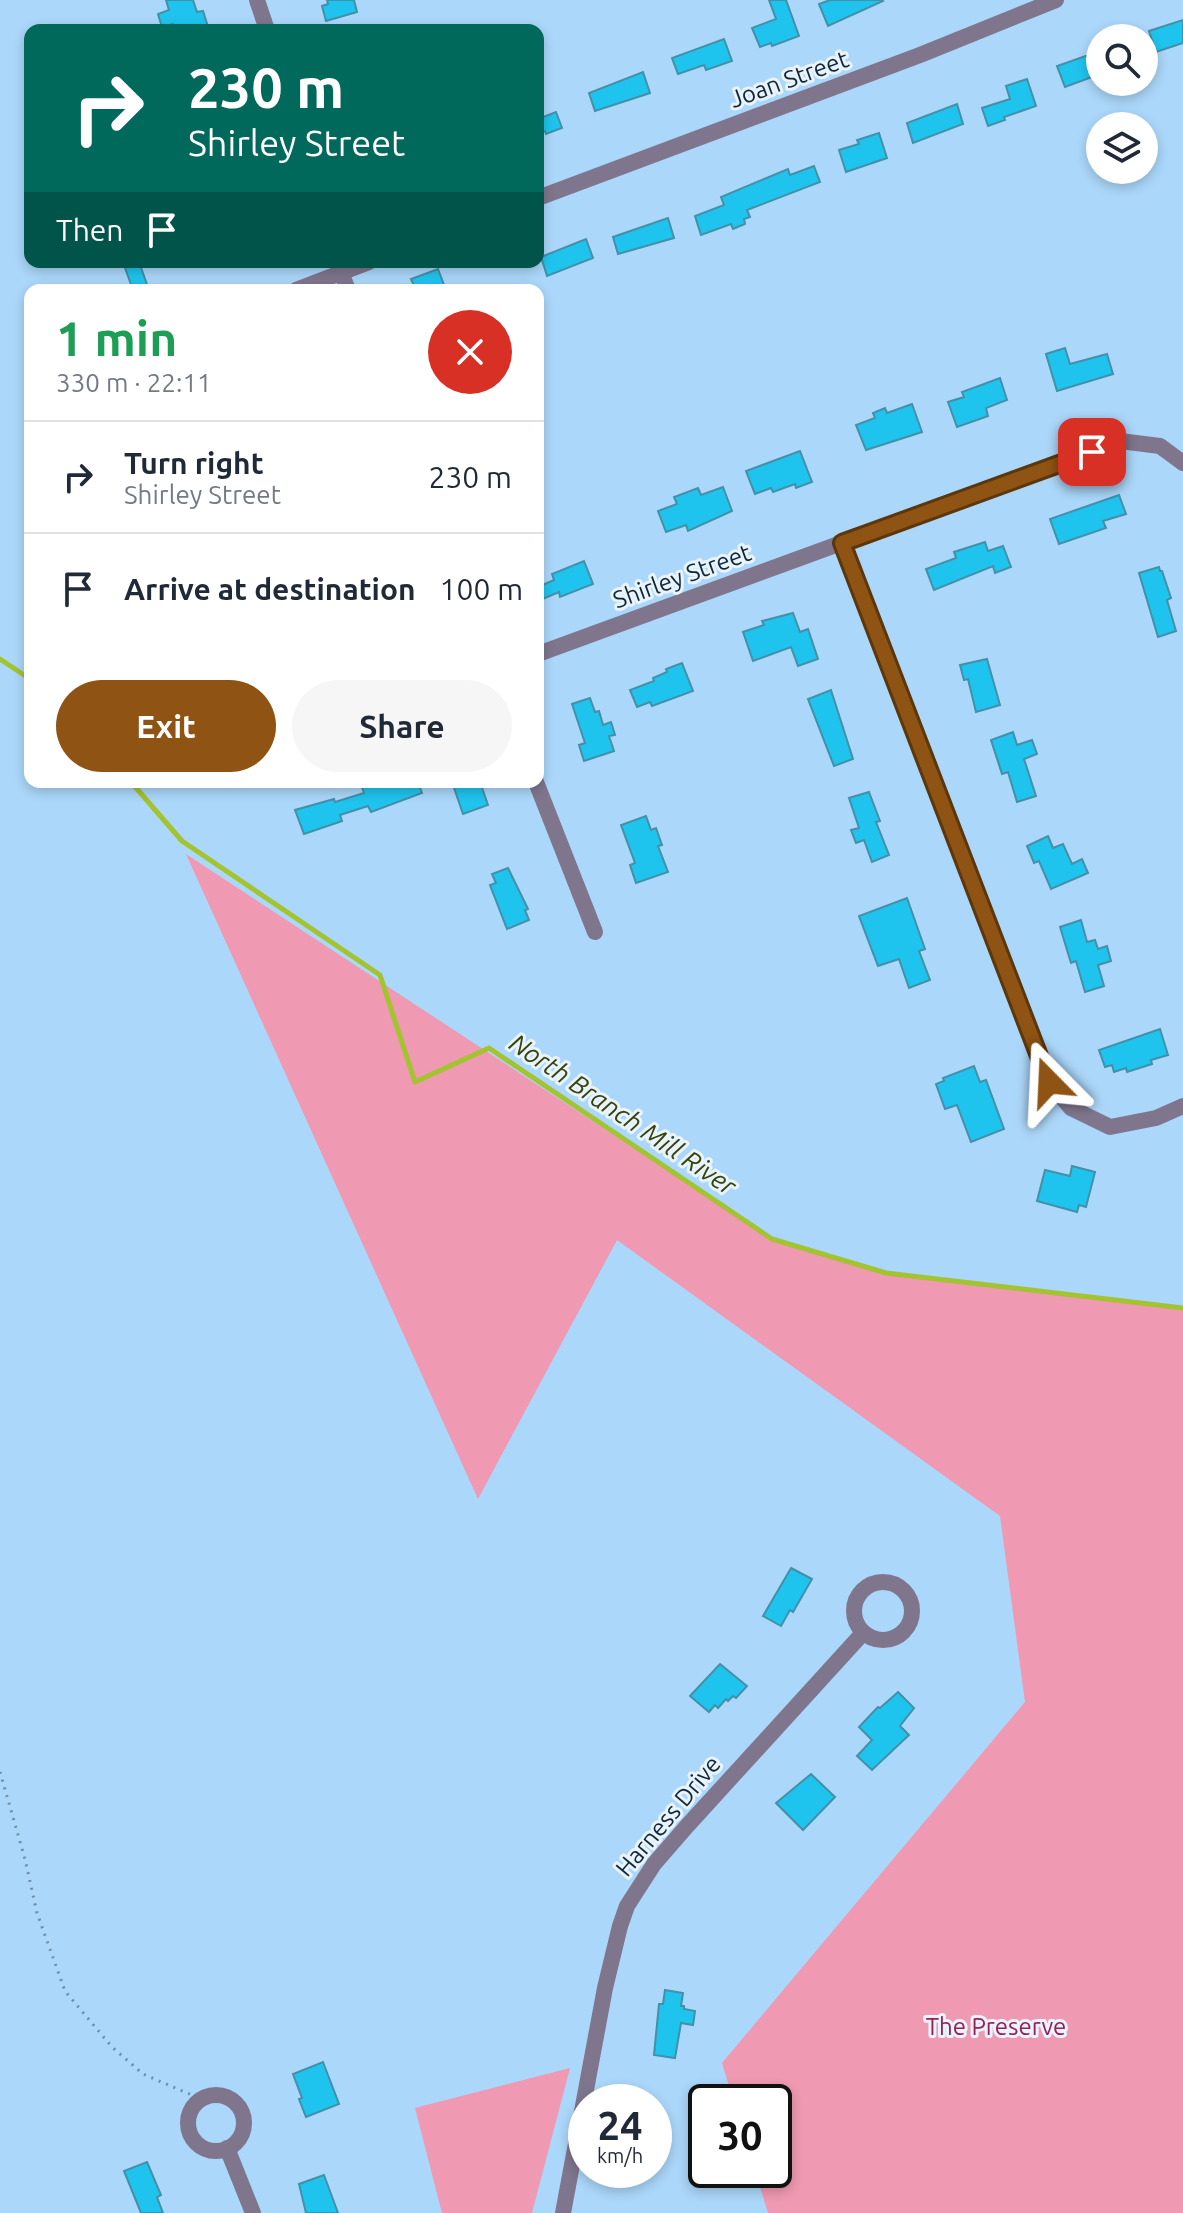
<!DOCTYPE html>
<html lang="en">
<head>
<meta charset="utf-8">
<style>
  :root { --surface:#fff; --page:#f6f6f7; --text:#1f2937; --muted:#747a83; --line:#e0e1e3; --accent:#8f5413 }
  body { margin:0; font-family:Ubuntu,sans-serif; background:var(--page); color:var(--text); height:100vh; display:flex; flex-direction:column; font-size:30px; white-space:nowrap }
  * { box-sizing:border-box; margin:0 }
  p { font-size:26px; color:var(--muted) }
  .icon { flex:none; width:44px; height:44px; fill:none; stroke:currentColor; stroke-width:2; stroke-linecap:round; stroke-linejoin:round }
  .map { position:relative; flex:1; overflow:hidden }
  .sheet { position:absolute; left:24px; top:284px; width:520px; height:504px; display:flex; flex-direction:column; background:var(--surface); border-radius:16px; box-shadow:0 4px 12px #0003 }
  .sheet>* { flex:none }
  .top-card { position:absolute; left:24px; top:24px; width:520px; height:244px; border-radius:16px; box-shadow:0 4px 12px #0003; background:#00695c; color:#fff; overflow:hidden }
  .buttons { position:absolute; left:1086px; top:24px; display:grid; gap:16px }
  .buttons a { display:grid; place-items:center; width:72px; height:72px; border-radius:50%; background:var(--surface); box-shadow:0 4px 12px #0003; font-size:40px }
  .speed { position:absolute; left:568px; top:2084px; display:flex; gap:16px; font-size:40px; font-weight:700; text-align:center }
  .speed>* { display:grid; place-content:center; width:104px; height:104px; border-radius:50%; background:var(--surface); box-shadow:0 4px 12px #0003; line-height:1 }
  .speed small { font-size:20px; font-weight:400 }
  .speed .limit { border:4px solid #111; border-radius:12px; background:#fff; color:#111 }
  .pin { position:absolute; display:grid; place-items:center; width:68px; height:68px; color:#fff; margin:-34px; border-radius:16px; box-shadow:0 4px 12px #0006 }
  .me { position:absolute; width:88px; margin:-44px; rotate:339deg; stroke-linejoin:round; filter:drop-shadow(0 0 6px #0008) }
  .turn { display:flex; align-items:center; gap:28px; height:168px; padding:0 32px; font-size:36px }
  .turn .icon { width:104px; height:104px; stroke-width:2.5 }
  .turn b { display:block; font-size:56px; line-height:68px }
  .then { display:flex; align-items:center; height:76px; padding:0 32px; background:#0003; gap:16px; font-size:30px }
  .round { display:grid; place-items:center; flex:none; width:84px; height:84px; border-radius:42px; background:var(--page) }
  .overview { display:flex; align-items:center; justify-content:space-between; height:136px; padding:0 32px }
  h1 { font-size:48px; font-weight:700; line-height:60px; color:#1e9e55 }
  .button { display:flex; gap:16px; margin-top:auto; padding:16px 32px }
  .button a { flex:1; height:92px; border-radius:48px; background:var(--accent); color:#fff; font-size:32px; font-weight:700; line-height:92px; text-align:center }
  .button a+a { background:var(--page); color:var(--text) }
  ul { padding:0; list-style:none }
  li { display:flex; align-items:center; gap:24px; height:112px; padding:0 32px; border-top:2px solid var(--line) }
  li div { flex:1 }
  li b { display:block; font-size:30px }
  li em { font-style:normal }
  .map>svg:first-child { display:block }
</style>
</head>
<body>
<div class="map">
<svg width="1183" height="2213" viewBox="0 0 1183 2213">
  <rect width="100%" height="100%" fill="#abd7fa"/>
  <g fill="#ef99b2">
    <polygon points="186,854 772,1239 886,1273 1183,1308 1183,2213 768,2213 755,2170 774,2170 774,2102 734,2102 722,2063 1025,1702 1000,1516 617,1240 478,1499"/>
    <polygon points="570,2068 532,2213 442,2213 415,2108"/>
  </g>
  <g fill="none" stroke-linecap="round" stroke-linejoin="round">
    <g stroke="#a3c32f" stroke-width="5">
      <polyline points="0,659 30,679"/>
      <polyline points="131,782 182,841 380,975 415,1082 489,1048 772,1239 886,1273 1183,1308"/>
    </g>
  </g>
  <g fill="#1fc4ee" stroke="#4390a8" stroke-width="2">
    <polygon points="166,0 193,0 197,12 203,11 209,30 175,30 173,24 162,27 158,14 169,10"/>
    <polygon points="327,0 354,0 357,12 326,21 322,6 328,4"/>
    <polygon points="769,0 786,0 799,36 772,46 771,43 760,47 752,28 776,19"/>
    <polygon points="830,0 882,0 883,1 828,26 819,4"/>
    <polygon points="1183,20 1183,43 1156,52 1149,31"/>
    <polygon points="724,39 732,61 706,70 704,65 678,74 672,58"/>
    <polygon points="1100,51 1100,74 1065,87 1057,66"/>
    <polygon points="643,72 650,93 595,111 589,93"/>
    <polygon points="1027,79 1036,106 1004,117 1005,120 988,126 982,108 1010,99 1006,86"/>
    <polygon points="957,104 963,124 913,143 907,123"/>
    <polygon points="556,112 562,128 546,134 545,131 538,134 538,119"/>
    <polygon points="879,133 887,158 846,172 839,150 859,144 857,140"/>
    <polygon points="814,166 820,182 747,210 750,217 744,219 745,224 733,229 731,224 701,235 695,216 724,205 721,197 788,169 790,175"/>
    <polygon points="668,218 674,238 618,254 613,237"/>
    <polygon points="586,239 593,258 547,276 541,257"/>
    <polygon points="133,262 139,262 149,290 133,290 124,265"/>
    <polygon points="438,269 444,285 439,287 440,290 416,290 411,279"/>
    <polygon points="1065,348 1070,364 1107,354 1113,374 1057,391 1046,354"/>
    <polygon points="1000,378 1007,400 986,408 988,416 957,427 948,402 964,397 962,392"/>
    <polygon points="912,404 922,432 866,450 856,425 875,418 873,413 885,408 887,413"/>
    <polygon points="800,451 812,482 796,488 795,484 773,492 771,488 755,494 746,471"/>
    <polygon points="723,487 732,511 688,531 686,525 666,532 658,511 677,504 674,497 698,488 701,495"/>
    <polygon points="1119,495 1126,514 1103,521 1106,528 1059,544 1050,519"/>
    <polygon points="985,542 988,551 1003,546 1011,567 995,573 993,566 934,590 926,569 956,558 954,552"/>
    <polygon points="584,561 593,584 560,597 559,592 538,601 538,587 554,580 552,574"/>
    <polygon points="1159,567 1160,571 1162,571 1171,598 1167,600 1176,631 1158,637 1139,573"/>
    <polygon points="793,613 800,632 808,629 818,659 798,666 791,647 753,661 743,632 764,625 762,621"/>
    <polygon points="987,659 1000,705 976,712 968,679 964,680 960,665"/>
    <polygon points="682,663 693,691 652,706 650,702 637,707 630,690 654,681 653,678 667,672 666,669"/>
    <polygon points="831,690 853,759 834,766 808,699"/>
    <polygon points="590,698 595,712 599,711 603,725 611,722 615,735 609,736 614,751 584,761 579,745 585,743 572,704"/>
    <polygon points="1013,732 1017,745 1032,740 1037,754 1024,759 1036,796 1017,802 1008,772 1002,774 991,740"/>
    <polygon points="360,782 418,782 422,793 371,812 368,806 340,815 342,821 304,834 295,810 334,799 335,802 364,793"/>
    <polygon points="452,782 477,782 478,786 481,785 488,805 463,814"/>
    <polygon points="869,792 880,821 876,822 889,855 872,862 864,840 856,843 851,830 859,828 849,798"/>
    <polygon points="646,816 651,830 656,828 662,845 658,846 668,872 636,883 630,865 635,863 621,825"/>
    <polygon points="1048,836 1053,848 1063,844 1072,864 1082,859 1088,873 1051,889 1039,861 1034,863 1027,846"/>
    <polygon points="508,868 528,909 525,910 529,920 507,929 490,885 496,883 492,874"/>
    <polygon points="907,898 925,949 919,951 930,980 909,988 899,959 878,966 859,916"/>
    <polygon points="1081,920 1087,942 1095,940 1098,949 1107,946 1111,961 1098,965 1104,986 1085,992 1076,961 1071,963 1060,927"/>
    <polygon points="1160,1029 1168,1055 1151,1060 1152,1064 1127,1072 1126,1068 1114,1072 1112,1065 1105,1067 1099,1050"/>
    <polygon points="974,1066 980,1082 986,1080 1004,1129 971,1142 957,1105 945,1109 936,1084 944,1081 943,1078"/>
    <polygon points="1072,1166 1095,1172 1086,1207 1079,1205 1077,1212 1037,1201 1045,1170 1070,1176"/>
    <polygon points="791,1568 812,1579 793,1612 790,1610 781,1626 763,1616"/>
    <polygon points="720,1664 747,1686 736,1698 733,1696 728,1701 726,1699 718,1708 715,1705 709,1712 690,1696"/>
    <polygon points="898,1692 914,1708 900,1726 909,1735 872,1770 857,1756 872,1740 859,1727 878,1707 880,1708"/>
    <polygon points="811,1774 835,1797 803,1830 776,1803"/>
    <polygon points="665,1990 683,1993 681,2006 684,2006 684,2009 695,2011 693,2025 681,2023 675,2058 654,2055 659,2004 663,2004"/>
    <polygon points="323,2062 339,2104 306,2117 299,2099 302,2098 293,2074"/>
    <polygon points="147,2162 161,2195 157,2197 163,2213 141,2213 124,2171"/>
    <polygon points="324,2175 338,2213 306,2213 299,2184"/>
  </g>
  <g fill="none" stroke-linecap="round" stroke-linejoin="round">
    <polyline stroke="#6c8faa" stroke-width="3" stroke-dasharray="2 6" stroke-linecap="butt" points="0,1772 25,1859 37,1913 65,1991 112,2047 143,2074 201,2099"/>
    <g stroke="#7f768e" stroke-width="16">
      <polyline points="257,0 267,30"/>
      <polyline points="538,198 920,55 1056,0"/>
      <polyline points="338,264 348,290"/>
      <polyline points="296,290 369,262"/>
      <polyline points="842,543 1049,1082 1071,1108 1110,1127 1156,1118 1183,1106"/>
      <polyline points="538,654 1120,441 1160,446 1183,463"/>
      <polyline points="536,782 595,932"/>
      <circle cx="883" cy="1611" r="29"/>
      <circle cx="216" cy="2123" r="28"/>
      <polyline points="227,2148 253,2213"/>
      <polyline points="563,2213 605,1988 620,1926 627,1906 654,1864 687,1826 863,1633"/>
    </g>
  </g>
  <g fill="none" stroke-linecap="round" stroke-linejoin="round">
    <defs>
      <polyline id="route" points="1049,1082 842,543 1092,452"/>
    </defs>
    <use href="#route" stroke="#5d370c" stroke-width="20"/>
    <use href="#route" stroke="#8f5413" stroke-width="14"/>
  </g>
  <g text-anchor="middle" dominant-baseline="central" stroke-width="6" stroke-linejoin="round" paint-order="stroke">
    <g font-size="24" fill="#102737" stroke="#e8f3fc">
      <text transform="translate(789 79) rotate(-20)">Joan Street</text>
      <text transform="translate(682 576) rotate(-20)">Shirley Street</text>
      <text transform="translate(668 1816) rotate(-50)">Harness Drive</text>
    </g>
    <g font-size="24" fill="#992051" stroke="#e8f3fc">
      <text x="996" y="2026">The Preserve</text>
    </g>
    <g font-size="26" font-style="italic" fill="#364309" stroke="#e8f3fc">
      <text transform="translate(623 1114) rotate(34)">North Branch Mill River</text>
    </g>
  </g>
</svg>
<div class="buttons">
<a><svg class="icon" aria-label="search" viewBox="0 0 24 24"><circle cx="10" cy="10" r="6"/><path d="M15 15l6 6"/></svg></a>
<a><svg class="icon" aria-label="layers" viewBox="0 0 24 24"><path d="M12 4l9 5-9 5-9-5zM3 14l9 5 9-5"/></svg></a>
</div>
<div class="speed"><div>24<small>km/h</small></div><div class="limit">30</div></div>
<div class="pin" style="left:1092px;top:452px;background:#d93025"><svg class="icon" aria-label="arrive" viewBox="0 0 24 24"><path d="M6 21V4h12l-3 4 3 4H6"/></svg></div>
<svg class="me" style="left:1049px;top:1082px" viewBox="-20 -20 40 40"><path d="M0-17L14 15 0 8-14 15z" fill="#8f5413" stroke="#fff" stroke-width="4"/></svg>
<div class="top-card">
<div class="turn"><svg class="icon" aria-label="right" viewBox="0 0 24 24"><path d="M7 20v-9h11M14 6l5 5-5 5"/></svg><div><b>230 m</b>Shirley Street</div></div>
<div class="then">Then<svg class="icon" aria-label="arrive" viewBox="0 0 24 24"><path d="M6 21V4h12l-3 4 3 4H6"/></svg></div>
</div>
<section class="sheet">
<div class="overview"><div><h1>1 min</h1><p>330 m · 22:11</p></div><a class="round" style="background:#d93025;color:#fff"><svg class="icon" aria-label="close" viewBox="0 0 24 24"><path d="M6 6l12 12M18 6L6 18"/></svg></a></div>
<ul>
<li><svg class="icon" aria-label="right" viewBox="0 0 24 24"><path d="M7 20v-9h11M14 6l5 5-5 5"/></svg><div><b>Turn right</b><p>Shirley Street</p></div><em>230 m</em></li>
<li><svg class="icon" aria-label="arrive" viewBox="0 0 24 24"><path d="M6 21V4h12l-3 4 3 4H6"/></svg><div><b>Arrive at destination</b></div><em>100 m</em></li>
</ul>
<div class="button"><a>Exit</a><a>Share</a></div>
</section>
</div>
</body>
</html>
